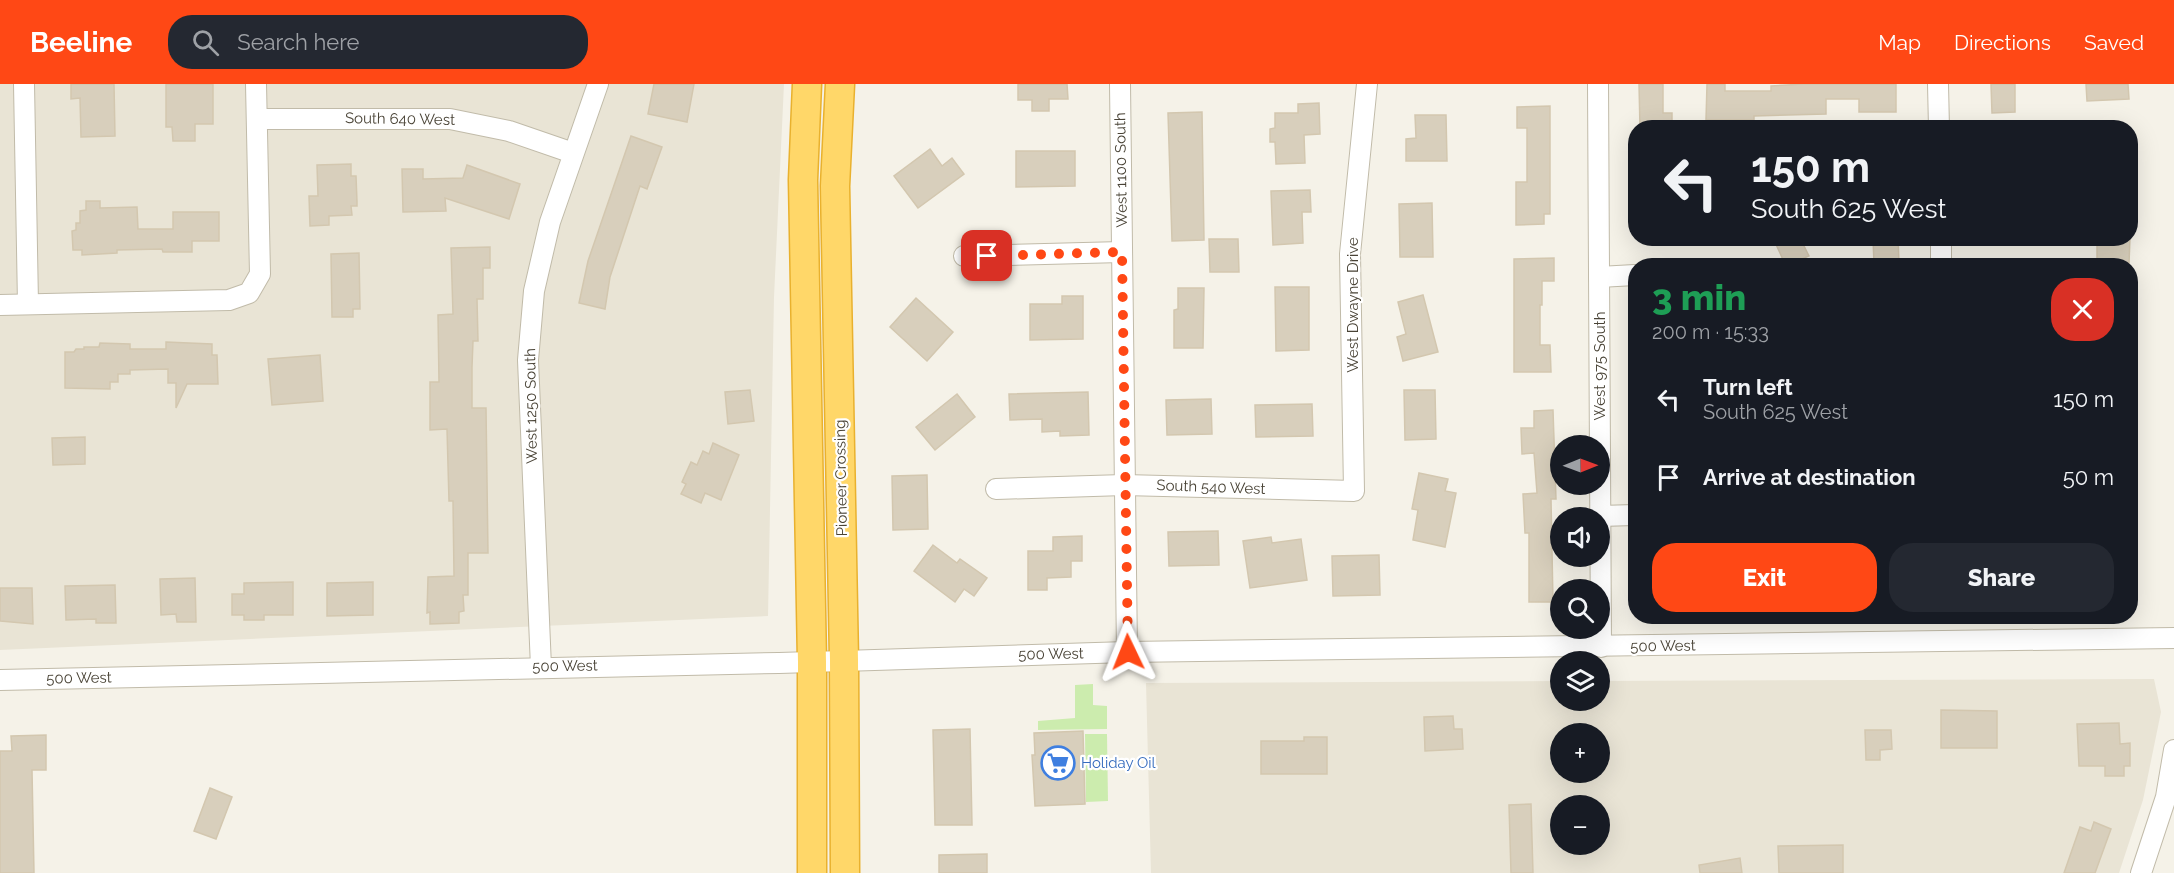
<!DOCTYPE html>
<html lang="en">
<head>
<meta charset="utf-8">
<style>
  :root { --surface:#171b24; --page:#242831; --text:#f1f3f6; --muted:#9ea1a6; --accent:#ff4815 }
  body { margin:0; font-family:Raleway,sans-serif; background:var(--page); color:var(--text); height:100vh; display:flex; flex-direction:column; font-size:22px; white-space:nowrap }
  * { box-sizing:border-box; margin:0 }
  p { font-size:20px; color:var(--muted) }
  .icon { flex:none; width:33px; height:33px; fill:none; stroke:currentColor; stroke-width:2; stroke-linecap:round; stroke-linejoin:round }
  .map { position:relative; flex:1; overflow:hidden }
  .side { position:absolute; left:1628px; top:174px; width:510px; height:366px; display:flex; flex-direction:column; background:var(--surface); border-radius:24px; box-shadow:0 6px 24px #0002 }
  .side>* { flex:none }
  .hud { position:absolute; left:1628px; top:36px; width:510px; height:126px; border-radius:24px; box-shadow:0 6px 24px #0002; background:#171b24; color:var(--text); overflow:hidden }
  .needle { width:39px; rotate:89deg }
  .controls { position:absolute; left:1550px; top:351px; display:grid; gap:12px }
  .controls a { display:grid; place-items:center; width:60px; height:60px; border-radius:50%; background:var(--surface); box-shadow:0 6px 24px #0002; font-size:30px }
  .pin { position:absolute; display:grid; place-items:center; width:51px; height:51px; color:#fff; margin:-26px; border-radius:12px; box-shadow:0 3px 9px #0006 }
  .me { position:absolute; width:66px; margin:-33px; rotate:358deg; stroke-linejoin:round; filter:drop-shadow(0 0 4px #0008) }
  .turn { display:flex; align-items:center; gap:21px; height:126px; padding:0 24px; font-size:27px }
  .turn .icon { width:78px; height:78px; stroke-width:2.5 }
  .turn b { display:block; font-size:42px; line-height:51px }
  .round { display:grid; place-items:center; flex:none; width:63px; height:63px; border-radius:24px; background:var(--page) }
  .summary { display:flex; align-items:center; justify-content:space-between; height:102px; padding:0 24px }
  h1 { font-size:36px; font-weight:800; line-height:45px; color:#1e9e55 }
  .button { display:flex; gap:12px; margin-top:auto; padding:12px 24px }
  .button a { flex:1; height:69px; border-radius:24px; background:var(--accent); color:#fff; font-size:24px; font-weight:800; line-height:69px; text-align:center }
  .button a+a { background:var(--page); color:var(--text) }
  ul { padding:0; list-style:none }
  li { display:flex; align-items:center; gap:18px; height:78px; padding:0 24px }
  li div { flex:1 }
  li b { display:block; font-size:22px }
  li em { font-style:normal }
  header { display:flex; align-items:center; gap:36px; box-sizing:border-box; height:84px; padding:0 30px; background:var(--accent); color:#fff }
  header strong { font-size:28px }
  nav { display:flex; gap:33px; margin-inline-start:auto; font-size:21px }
  .search { width:420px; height:54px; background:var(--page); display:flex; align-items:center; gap:15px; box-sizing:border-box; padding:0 21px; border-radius:24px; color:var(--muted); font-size:22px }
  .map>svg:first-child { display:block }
</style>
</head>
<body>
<header>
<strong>Beeline</strong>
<div class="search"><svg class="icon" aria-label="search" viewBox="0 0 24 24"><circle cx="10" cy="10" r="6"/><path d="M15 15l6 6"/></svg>Search here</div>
<nav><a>Map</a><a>Directions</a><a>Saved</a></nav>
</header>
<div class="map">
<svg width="2174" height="789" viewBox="0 0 2174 789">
  <rect width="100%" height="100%" fill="#f5f2e8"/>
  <g fill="#e9e4d5" fill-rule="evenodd">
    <polygon points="0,0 784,0 774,213 768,532 0,566"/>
    <path d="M2154,595L2161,628L2143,716L2119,789H1151L1146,599L1560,597V616H1599V597ZM1560,650H1599V688H1560ZM1560,722H1599V760H1560Z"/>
  </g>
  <g fill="#ccecae">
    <polygon points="1093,600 1093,621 1107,622 1107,645 1038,646 1038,637 1075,634 1075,601"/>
    <polygon points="1085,650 1107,650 1108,717 1086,718"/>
  </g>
  <g fill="#d8cfbc" stroke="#d3c7af" stroke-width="1.5">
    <polygon points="71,0 114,0 115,52 81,53 80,14 71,15"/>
    <polygon points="166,0 213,0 213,40 195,40 195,57 173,57 172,43 166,43"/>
    <polygon points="654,0 694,0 687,38 648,30"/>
    <polygon points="1018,0 1067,0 1068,15 1049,15 1049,27 1032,27 1032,16 1018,16"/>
    <polygon points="1639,0 1663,0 1663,29 1672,29 1672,44 1640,44"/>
    <polygon points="1707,0 1725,0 1725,7 1771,7 1771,2 1803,0 1896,0 1896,28 1859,28 1859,15 1826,15 1826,30 1754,32 1754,36 1706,36"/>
    <polygon points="1991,0 2015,0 2015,28 1992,29"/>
    <polygon points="2086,0 2128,0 2129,15 2087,17"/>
    <polygon points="1319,19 1320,50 1304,51 1305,79 1276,80 1275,58 1270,58 1270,45 1275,44 1275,29 1298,29 1298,20"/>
    <polygon points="1550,22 1550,130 1544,130 1544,140 1516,141 1516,98 1527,98 1527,44 1517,44 1517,23"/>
    <polygon points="1202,28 1204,156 1172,157 1168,29"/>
    <polygon points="1415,31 1446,31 1447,77 1406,77 1406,55 1416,54"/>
    <polygon points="631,52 662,63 647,105 640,102 610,193 605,225 579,219 588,177"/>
    <polygon points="930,65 942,82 952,74 964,90 918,124 894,92"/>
    <polygon points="1016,67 1075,67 1075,102 1016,103"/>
    <polygon points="351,80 351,92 356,92 357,118 357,122 351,122 352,131 329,132 329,141 310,142 309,112 318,112 317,81"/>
    <polygon points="467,81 520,100 509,135 445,114 446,127 403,128 402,85 423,85 423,95 463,94"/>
    <polygon points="1310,106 1311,128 1302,128 1303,159 1273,161 1271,107"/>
    <polygon points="86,117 100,117 100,124 137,123 138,145 173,145 173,128 219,128 219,157 192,157 192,168 163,168 162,165 117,166 117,169 82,171 82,166 73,166 72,147 76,146 76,139 80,139 80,127 86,126"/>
    <polygon points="1432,119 1433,173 1400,173 1399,120"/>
    <polygon points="1773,154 1800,154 1809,172 1786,182"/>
    <polygon points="1873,154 1898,154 1899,179 1874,180"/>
    <polygon points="2097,154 2130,154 2129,179 2097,179"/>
    <polygon points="1209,155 1238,155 1239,188 1210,188"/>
    <polygon points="490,163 490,184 483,184 483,215 477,215 478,257 473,257 472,283 472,324 486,324 488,469 468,469 468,511 463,511 464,527 459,528 459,539 430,540 430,528 427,529 428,493 454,492 453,417 449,417 447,345 430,346 430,298 439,298 438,231 453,230 451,164"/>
    <polygon points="359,169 360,225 353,225 353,233 332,233 331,170"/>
    <polygon points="1554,174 1554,197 1542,197 1542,221 1540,221 1540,261 1550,261 1551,288 1514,288 1514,175"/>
    <polygon points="1275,203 1309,203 1309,266 1276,267"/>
    <polygon points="1178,204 1204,204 1203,264 1174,264 1174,226 1178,225"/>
    <polygon points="1423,211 1438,268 1403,277 1397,253 1406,250 1398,218"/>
    <polygon points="1062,212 1083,212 1083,255 1030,256 1030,220 1062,220"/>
    <polygon points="916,214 953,248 927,277 890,243"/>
    <polygon points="166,258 212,260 212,271 217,271 218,300 187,300 176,324 176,299 168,299 168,285 130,286 130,290 118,290 118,298 110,298 110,305 65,304 65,268 74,268 76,265 84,265 84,263 99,263 100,259 130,260 130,265 166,265"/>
    <polygon points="320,271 323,317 272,321 268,275"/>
    <polygon points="750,306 754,337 728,340 725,308"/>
    <polygon points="1404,306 1435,306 1436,355 1405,356"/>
    <polygon points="1088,308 1089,351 1060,352 1060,347 1042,348 1042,335 1010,336 1009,310"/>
    <polygon points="957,310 975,333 935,366 916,343"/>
    <polygon points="1211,315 1212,350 1167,351 1166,316"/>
    <polygon points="1312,320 1313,352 1256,353 1255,321"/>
    <polygon points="1553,326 1556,415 1551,415 1553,518 1529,518 1529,449 1525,449 1523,410 1537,409 1534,369 1522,370 1521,344 1534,344 1534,327"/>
    <polygon points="85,353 85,380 53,381 52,354"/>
    <polygon points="713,359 739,371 721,416 705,409 701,419 681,410 686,400 682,398 691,378 697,381 703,367 709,370"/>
    <polygon points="1419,389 1448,395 1445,407 1456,409 1445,463 1413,456 1418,426 1412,425"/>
    <polygon points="927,391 928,445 893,446 892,392"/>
    <polygon points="1218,447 1219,481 1169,482 1168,448"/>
    <polygon points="1082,452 1082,477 1071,477 1071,493 1047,494 1047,506 1028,506 1028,467 1053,467 1053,453"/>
    <polygon points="1271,453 1272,459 1301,455 1307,496 1250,504 1243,457"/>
    <polygon points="933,461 957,479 960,475 987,494 974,512 964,505 955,518 914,487"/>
    <polygon points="1379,471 1380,511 1333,512 1332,472"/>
    <polygon points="195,494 196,538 177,538 176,530 161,531 160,495"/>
    <polygon points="293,498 293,531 264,531 264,536 244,536 244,531 232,531 232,510 244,510 244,499"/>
    <polygon points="373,498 373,531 327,532 327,499"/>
    <polygon points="115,501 116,539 96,539 96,535 66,536 65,502"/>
    <polygon points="0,504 32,504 33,540 0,537"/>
    <polygon points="1941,626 1997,627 1997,664 1941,664"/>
    <polygon points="1453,632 1454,645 1462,645 1463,665 1425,667 1424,633"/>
    <polygon points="2119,639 2120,660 2130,659 2130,682 2124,682 2124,692 2105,692 2105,682 2079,682 2077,640"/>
    <polygon points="970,645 972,741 935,741 933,646"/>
    <polygon points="1865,646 1891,646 1892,665 1880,666 1880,676 1866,676"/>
    <polygon points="1083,647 1085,720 1035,722 1032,671 1035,671 1034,649"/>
    <polygon points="46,651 46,686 32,686 34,789 0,789 0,667 12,667 11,652"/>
    <polygon points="1304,653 1327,653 1327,690 1261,690 1261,657 1304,657"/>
    <polygon points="210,704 232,713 216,755 194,747"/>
    <polygon points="1531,720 1533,789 1511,789 1509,721"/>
    <polygon points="2094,738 2111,745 2095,789 2064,789 2080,743 2091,747"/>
    <polygon points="1843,761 1843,789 1779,789 1778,762"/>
    <polygon points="987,770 987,789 939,789 939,771"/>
    <polygon points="1740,774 1742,789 1700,789 1699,781"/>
  </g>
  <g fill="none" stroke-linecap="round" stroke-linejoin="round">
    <defs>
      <g id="minor">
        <polyline points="24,0 28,220"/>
        <polyline points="1120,0 1127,568"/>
        <polyline points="1598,0 1601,563"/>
        <polyline points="1938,0 1939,44"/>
        <polyline points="257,35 450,35 509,47 573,69"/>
        <polyline points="1941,154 1941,182"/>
        <polyline points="964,172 1122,168"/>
        <polyline points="1599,193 1635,191"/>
        <polyline points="0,221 229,216 249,209 260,190 256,0"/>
        <polyline points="996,405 1124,401 1354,407 1350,170 1367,0"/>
        <polyline points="1600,432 1635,431"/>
        <polyline points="541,583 528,276 534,207 550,138 598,0"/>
        <polyline points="0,596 779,579 1127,568 2174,554"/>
        <polyline points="2141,789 2166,713 2174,666"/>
      </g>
      <g id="highway">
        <polyline points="807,0 803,96 812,578 812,789"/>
        <polyline points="840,0 835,102 844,576 845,789"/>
      </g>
    </defs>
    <use href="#minor" stroke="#c1bba9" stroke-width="22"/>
    <use href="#highway" stroke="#e9b12e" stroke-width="31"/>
    <use href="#minor" stroke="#fff" stroke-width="20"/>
    <use href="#highway" stroke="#ffd769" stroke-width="28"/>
  </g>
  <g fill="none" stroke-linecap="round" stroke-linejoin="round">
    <polyline stroke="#ff4815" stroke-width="10" stroke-dasharray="0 18" points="987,172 1122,168 1128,568"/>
  </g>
  <defs>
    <symbol id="supermarket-ring" viewBox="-11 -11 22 22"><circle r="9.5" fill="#fff" stroke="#3f7fe0" stroke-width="1.5"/><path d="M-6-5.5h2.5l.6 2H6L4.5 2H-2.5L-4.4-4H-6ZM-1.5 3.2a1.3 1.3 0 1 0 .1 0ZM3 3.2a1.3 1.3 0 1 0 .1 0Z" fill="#3f7fe0"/></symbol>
  </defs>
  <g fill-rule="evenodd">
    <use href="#supermarket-ring" x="1039" y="660" width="38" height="38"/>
  </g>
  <g text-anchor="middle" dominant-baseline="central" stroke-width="4.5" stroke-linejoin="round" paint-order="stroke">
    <g font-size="15" fill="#494336" stroke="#fff">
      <text transform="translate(400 35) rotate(1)">South 640 West</text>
      <text transform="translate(1121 86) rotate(-91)">West 1100 South</text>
      <text transform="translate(1353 221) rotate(-90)">West Dwayne Drive</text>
      <text transform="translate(1600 282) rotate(-90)">West 975 South</text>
      <text transform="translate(531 322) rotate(-91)">West 1250 South</text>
      <text transform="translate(841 394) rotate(-91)">Pioneer Crossing</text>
      <text transform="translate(1211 403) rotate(2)">South 540 West</text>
      <text transform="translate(1663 562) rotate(-1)">500 West</text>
      <text transform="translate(1051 570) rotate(-1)">500 West</text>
      <text transform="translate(565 582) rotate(-1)">500 West</text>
      <text transform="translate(79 594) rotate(-1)">500 West</text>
    </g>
    <g font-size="15" fill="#366cbe" stroke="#fff" text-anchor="start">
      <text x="1081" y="679">Holiday Oil</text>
    </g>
  </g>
</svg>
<div class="controls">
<a><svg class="needle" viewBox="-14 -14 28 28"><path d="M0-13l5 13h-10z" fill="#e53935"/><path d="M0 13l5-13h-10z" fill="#9ea1a6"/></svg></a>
<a><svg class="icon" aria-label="sound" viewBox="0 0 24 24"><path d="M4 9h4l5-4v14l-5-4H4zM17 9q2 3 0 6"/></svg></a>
<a><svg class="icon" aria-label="search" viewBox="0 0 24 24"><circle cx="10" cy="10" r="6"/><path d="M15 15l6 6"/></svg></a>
<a><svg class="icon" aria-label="layers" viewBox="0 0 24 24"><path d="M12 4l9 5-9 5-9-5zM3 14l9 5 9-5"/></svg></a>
<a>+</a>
<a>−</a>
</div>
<div class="pin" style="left:987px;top:172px;background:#d93025"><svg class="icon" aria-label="arrive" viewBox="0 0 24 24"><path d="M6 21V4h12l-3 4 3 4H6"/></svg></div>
<svg class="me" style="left:1128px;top:568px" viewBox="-20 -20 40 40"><path d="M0-17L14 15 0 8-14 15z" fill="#ff4815" stroke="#fff" stroke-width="4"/></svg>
<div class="hud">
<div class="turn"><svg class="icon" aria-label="left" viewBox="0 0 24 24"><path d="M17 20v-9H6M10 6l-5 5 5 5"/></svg><div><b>150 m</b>South 625 West</div></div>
</div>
<section class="side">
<div class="summary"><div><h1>3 min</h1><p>200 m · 15:33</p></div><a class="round" style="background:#d93025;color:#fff"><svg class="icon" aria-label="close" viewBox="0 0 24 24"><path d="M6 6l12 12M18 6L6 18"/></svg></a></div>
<ul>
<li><svg class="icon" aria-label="left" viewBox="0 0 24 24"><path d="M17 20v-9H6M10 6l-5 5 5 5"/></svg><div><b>Turn left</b><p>South 625 West</p></div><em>150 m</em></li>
<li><svg class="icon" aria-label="arrive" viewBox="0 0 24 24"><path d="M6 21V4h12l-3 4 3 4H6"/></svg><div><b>Arrive at destination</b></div><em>50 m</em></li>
</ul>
<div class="button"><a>Exit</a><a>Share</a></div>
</section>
</div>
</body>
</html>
